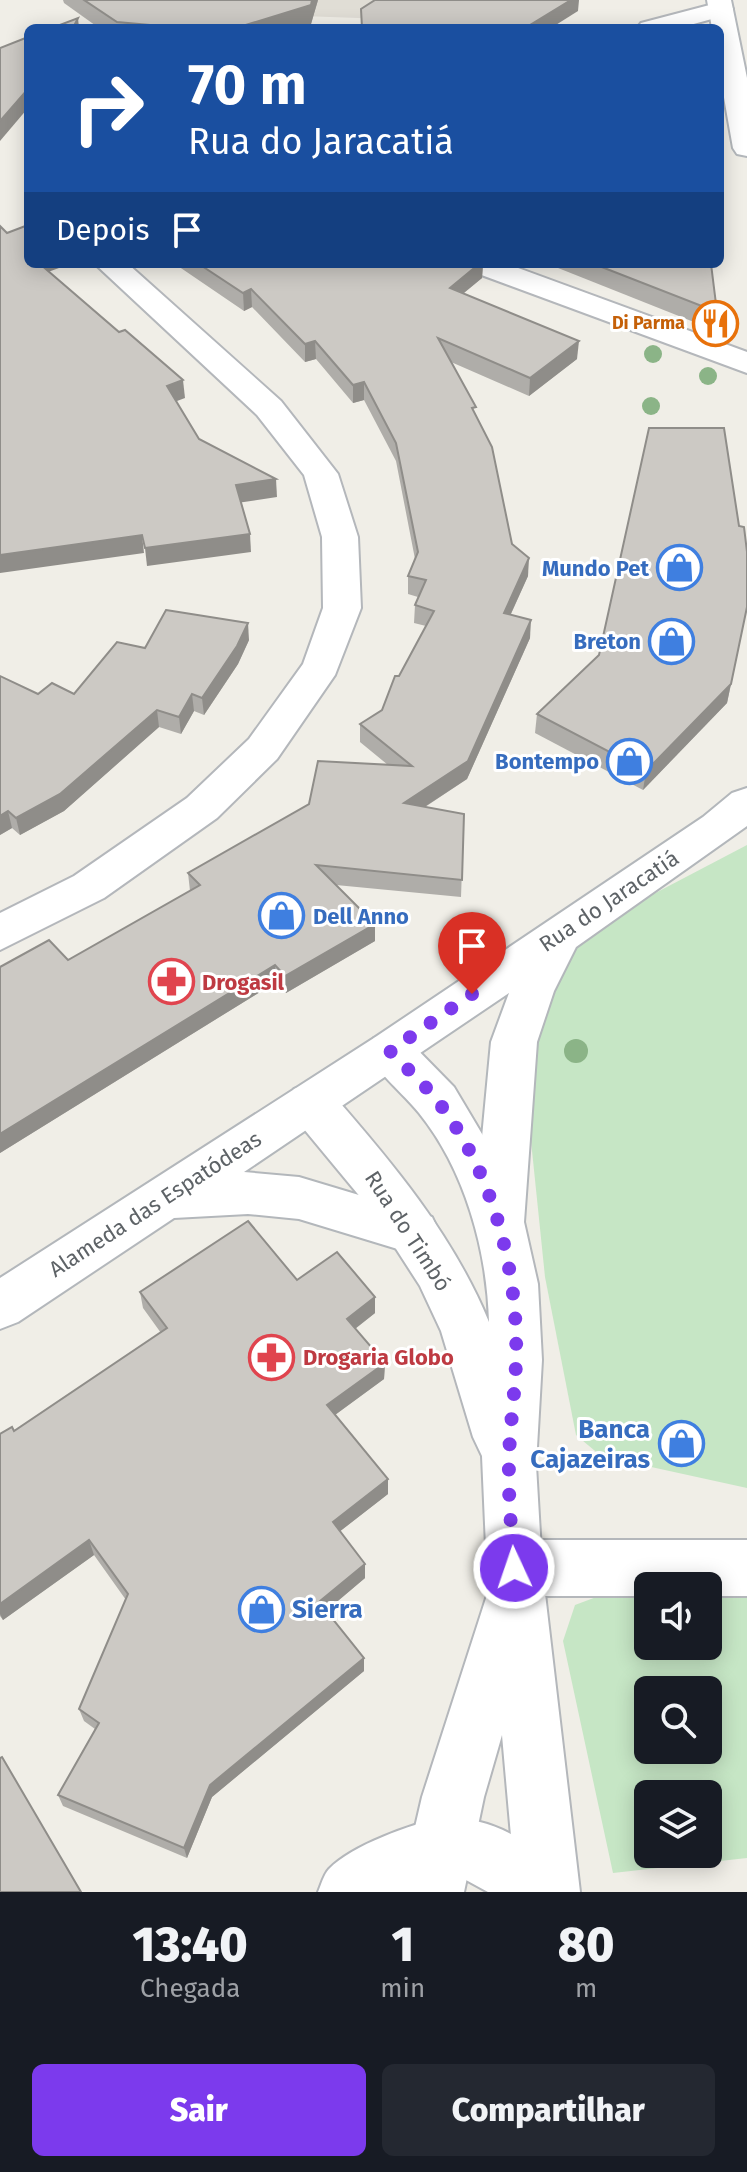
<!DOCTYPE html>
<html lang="pt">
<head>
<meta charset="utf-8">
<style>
  :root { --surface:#171b24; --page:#242831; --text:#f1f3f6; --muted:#9ea1a6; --accent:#7c3aed }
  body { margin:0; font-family:"Fira Sans",sans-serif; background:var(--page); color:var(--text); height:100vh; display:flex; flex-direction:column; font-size:30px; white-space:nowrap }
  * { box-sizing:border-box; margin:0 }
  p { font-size:26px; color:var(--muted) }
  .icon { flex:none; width:44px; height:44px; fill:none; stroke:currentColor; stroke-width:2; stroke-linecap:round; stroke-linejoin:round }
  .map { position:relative; height:1892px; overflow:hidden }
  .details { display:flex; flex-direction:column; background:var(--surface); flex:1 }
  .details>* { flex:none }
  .guide { position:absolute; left:24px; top:24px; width:700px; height:244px; border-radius:12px; box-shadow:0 4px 20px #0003; background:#1a4fa0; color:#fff; overflow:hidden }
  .fabs { position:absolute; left:634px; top:1572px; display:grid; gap:16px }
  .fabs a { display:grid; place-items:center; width:88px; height:88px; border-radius:12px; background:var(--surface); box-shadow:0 4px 20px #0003; font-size:40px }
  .pin { position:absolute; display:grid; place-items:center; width:68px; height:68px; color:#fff; margin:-82px -34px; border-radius:50% 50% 50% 0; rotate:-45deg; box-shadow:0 0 8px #0007 }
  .pin .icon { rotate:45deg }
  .me { position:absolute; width:88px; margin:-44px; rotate:357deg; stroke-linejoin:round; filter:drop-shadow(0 0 6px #0008) }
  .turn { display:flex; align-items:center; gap:28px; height:168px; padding:0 32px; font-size:36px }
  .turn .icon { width:104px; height:104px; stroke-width:2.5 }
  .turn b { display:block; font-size:56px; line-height:68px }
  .then { display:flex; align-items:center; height:76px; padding:0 32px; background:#0003; gap:16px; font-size:30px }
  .eta { display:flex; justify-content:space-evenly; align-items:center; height:136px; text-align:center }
  .eta b { font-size:48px; font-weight:800; line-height:56px }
  .cta { display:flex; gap:16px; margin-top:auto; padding:16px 32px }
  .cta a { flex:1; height:92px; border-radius:12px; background:var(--accent); color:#fff; font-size:32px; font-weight:800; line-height:92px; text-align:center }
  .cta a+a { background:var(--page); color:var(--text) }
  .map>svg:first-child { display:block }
</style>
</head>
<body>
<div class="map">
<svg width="747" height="1892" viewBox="0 0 747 1892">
  <rect width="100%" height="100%" fill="#f0eee7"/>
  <polygon fill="#e0ddd5" points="224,0 463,0 413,20 249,14"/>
  <g fill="#c6e6c5" fill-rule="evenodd">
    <polygon points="747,845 747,1488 601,1456 576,1435 545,1277 524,1073 557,958 602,921"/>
    <path d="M615,1590L648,1591V1646H708V1593L747,1595V1858L613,1873L563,1641L575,1605ZM648,1690H708V1750H648ZM648,1794H708V1854H648Z"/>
  </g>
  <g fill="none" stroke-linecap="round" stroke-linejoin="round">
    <defs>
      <g id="minor">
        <polygon points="721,2 730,4 733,9 730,14 679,28 637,28 641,23"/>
        <polygon points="95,264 128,264 281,401 338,474 358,537 361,608 335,675 277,759 217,818 104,898 0,950 0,913 74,876 187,798 249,739 303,664 323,608 322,537 304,475 257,415"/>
        <polygon points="464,264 507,264 747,352 747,373 468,270"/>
        <polygon points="514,1540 747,1540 747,1596 708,1596 708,1586 648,1586 648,1596 514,1596 494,1588 486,1568 494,1548"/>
        <path d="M444,1817C495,1818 545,1844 565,1892H488L466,1880L444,1879L409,1892H318C321,1885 324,1874 329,1869C352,1845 412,1824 444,1817Z"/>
      </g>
      <path id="tertiary" d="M390,1032L406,1038L454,1087L485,1139L524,1222L538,1284L542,1360L536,1465L542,1568L580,1892H516L502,1735L484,1797L464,1892H400L422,1797L488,1592L482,1456L473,1437L441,1331L420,1286L371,1210L294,1117L287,1103L294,1089L311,1084L328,1089C391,1161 452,1233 489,1322C487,1250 465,1170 419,1113C402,1092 379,1075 367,1051L374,1038Z"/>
      <g id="secondary">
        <polygon points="707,0 731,0 747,78 747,156 737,154 733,148 720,75 720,28 712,28"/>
        <polygon points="747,788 747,826 576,947 554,991 537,1042 524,1222 517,1237 499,1243 481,1237 474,1222 491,1042 509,993 244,1172 299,1177 432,1217 439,1232 432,1247 414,1254 299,1219 248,1214 174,1218 18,1322 0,1329 0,1278 374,1038 703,817 732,793"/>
      </g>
    </defs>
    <use href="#minor" stroke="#b4b7bb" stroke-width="4"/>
    <use href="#tertiary" stroke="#b4b7bb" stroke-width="4"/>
    <use href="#secondary" stroke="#b3b7bb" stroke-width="4"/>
    <use href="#minor" fill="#fff" fill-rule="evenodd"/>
    <use href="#tertiary" fill="#fff" fill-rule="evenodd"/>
    <use href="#secondary" fill="#fff" fill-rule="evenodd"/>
  </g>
  <g fill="#8bb487">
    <circle cx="653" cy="354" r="9"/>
    <circle cx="708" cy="376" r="9"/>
    <circle cx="651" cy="406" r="9"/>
    <circle cx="576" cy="1051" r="12"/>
  </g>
  <g fill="#afada9">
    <polygon points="63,0 318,0 311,24 298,28 99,28 64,3"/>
    <polygon points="175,264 483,264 482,278 464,293 577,359 529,396 451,362 476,416 512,544 528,576 511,614 530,638 467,779 425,807 464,814 461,897 336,885 375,941 286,993 276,982 0,1153 0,967 68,960 190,891 188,873 388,765 360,742 360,724 382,710 426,626 414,623 415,605 418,597 408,594 408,576 415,559 396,461 364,400 353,403 316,359 305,362 252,307 244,311"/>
    <polygon points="548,264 711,264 717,312 714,330"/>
    <polygon points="747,608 727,703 643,790 535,733 537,714"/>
    <polygon points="249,640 238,664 204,715 194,711 181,734 159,727 64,811 20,835 12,828 0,835 38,694 74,694 145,648"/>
    <polygon points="297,1280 375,1297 375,1313 355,1329 385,1363 384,1379 335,1415 388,1479 388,1494 340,1531 365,1564 365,1578 326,1611 364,1658 364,1671 212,1797 187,1858 63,1806 58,1795 95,1729 84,1721 79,1709 126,1600 94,1555 3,1620 0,1616 0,1434 14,1431 161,1333 143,1308 140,1292"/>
  </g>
  <g fill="#8f8d89">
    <polygon points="312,0 318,0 311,24 298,28 236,28"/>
    <polygon points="565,0 579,0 578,11 551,28 525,28"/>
    <polygon points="78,18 79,28 73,28"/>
    <polygon points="28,89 28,108 0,141 0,121"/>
    <polygon points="35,264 70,264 37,276"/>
    <polygon points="479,264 483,264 482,278 449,305 450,288"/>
    <polygon points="251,289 252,307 244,311 243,293"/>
    <polygon points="315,341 316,359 305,362 305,344"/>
    <polygon points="579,341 577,359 529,396 530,378"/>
    <polygon points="183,380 185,398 169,404 167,386"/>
    <polygon points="364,382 364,400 353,403 353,385"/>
    <polygon points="276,479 277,497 237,503 236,485"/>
    <polygon points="250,534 251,552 147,566 145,548"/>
    <polygon points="142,535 144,553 0,573 0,555"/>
    <polygon points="529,558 528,576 503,631 504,613"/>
    <polygon points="747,607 727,703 643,790 646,771"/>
    <polygon points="531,620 530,638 467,779 403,821 404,803"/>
    <polygon points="248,623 249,640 238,664 204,715 202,698"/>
    <polygon points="192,694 194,711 181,734 179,717"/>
    <polygon points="157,710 159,727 64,811 20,835 16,818"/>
    <polygon points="8,811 12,828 0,835 0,816"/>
    <polygon points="375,924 375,941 286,993 285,976"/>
    <polygon points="275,965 276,982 0,1153 0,1134"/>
    <polygon points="375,1297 375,1313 347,1335 347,1319"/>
    <polygon points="385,1363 384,1379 328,1420 327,1405"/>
    <polygon points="388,1479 388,1494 334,1536 333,1522"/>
    <polygon points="89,1540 94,1555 3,1620 0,1614 0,1604"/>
    <polygon points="365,1564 365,1578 320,1616 319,1602"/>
    <polygon points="364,1658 364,1671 212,1797 187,1858 184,1848 210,1785"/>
  </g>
  <g fill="#ccc9c4" stroke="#8f8d89" stroke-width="2">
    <polygon points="84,0 312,0 311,5 236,28 183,28 117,22"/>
    <polygon points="375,0 571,0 525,28 362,28 361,9"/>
    <polygon points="78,18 73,28 52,28"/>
    <polygon points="28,37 28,89 0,121 0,48"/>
    <polygon points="28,225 28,264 40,264 119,332 125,330 183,380 167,386 199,439 276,479 236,485 250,534 145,548 142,535 0,555 0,226 7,233"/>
    <polygon points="199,264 479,264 450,288 579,341 530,378 438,338 476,407 472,408 492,447 512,544 529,558 504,613 531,620 468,761 404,803 464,814 462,880 316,865 375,924 285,976 275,965 0,1134 0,967 49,940 68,960 200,885 188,873 309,804 318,761 412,766 360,724 382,710 395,676 399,676 434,611 415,605 426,580 408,576 418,552 396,443 364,382 353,385 315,341 305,344 251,289 243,293"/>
    <polygon points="594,264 711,264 717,312"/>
    <polygon points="649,428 724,428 739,526 744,527 747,552 747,607 731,684 646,771 537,714 599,655"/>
    <polygon points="166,610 248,623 237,646 202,698 192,694 179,717 157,710 60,794 16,818 8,811 0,816 0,676 38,694 52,683 74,694 117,642 145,648"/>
    <polygon points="248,1221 297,1280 337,1252 375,1297 347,1319 385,1363 327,1405 388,1479 333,1522 365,1564 319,1602 364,1658 210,1785 184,1848 58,1795 99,1723 79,1709 128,1594 89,1540 0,1604 0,1434 12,1427 14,1431 167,1328 140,1292"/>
    <polygon points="2,1757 81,1892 0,1892 0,1758"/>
  </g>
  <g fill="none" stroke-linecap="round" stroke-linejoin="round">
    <path stroke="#7c3aed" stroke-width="14" stroke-dasharray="0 25.2" d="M472,994L390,1051C405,1067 422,1082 436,1099C493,1171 519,1271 516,1362C515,1396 509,1430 509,1465C508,1499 512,1534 514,1568"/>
  </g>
  <defs>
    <symbol id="restaurant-ring" viewBox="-11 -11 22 22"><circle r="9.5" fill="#fff" stroke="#e8710a" stroke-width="1.5"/><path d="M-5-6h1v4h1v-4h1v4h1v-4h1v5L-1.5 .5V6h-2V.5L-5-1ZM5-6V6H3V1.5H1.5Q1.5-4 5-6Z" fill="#e8710a"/></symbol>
    <symbol id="shop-ring" viewBox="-11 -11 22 22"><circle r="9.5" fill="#fff" stroke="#3f7fe0" stroke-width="1.5"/><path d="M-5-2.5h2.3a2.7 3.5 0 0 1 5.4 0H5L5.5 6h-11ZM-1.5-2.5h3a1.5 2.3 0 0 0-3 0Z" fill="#3f7fe0"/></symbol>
    <symbol id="pharmacy-ring" viewBox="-11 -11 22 22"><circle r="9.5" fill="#fff" stroke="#e0444e" stroke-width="1.5"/><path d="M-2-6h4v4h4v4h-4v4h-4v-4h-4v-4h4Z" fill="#e0444e"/></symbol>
  </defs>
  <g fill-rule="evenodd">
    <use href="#restaurant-ring" x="690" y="298" width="51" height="51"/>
    <use href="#shop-ring" x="654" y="542" width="51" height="51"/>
    <use href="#shop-ring" x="646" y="616" width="51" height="51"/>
    <use href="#shop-ring" x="604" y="736" width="51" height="51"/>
    <use href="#shop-ring" x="256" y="890" width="51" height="51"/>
    <use href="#pharmacy-ring" x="146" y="956" width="51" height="51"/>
    <use href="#pharmacy-ring" x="246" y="1332" width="51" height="51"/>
    <use href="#shop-ring" x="656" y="1418" width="51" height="51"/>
    <use href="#shop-ring" x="236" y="1584" width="51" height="51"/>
  </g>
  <g text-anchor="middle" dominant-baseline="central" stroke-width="6" stroke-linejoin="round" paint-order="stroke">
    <g font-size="18" font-weight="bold" fill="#c56008" stroke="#fff" text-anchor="end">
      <text x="685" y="323">Di Parma</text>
    </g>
    <g font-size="22" font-weight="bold" fill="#366cbe" stroke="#fff" text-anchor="end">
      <text x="649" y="568">Mundo Pet</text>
      <text x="641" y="641">Breton</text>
      <text x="599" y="761">Bontempo</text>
      <text x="313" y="916" text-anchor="start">Dell Anno</text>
    </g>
    <g font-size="22" fill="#5e6367" stroke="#fff">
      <text transform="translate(609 901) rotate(-34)">Rua do Jaracatiá</text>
      <text transform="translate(155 1204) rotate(-33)">Alameda das Espatódeas</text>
      <text transform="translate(408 1231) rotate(57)">Rua do Timbó</text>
    </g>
    <g font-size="22" font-weight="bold" fill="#be3a42" stroke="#fff" text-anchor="start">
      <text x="202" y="982">Drogasil</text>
      <text x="303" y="1357">Drogaria Globo</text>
    </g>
    <g font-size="26" font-weight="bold" fill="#366cbe" stroke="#fff" text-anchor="end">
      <text x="650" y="1429">Banca<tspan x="650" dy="30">Cajazeiras</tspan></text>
      <text x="292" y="1609" text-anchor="start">Sierra</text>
    </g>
  </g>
</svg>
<div class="fabs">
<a><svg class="icon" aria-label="sound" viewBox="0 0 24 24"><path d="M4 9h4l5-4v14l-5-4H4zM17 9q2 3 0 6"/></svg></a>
<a><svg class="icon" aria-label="search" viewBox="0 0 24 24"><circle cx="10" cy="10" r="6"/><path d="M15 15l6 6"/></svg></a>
<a><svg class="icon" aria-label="layers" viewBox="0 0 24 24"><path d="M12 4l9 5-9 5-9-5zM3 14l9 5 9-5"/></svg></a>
</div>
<div class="pin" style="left:472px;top:994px;background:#d93025"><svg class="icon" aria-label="arrive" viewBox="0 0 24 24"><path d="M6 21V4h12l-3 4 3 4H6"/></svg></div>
<svg class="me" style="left:514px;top:1568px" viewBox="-20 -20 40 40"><circle r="17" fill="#7c3aed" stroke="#fff" stroke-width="3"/><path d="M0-11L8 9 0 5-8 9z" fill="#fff"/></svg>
<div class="guide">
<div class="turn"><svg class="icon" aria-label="right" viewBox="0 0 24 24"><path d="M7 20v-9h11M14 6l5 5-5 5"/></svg><div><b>70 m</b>Rua do Jaracatiá</div></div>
<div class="then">Depois<svg class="icon" aria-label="arrive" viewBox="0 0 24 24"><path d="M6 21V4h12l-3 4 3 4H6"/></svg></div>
</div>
</div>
<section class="details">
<div class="eta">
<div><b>13:40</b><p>Chegada</p></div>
<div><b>1</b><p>min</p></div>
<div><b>80</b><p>m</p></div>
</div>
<div class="cta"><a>Sair</a><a>Compartilhar</a></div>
</section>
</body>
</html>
